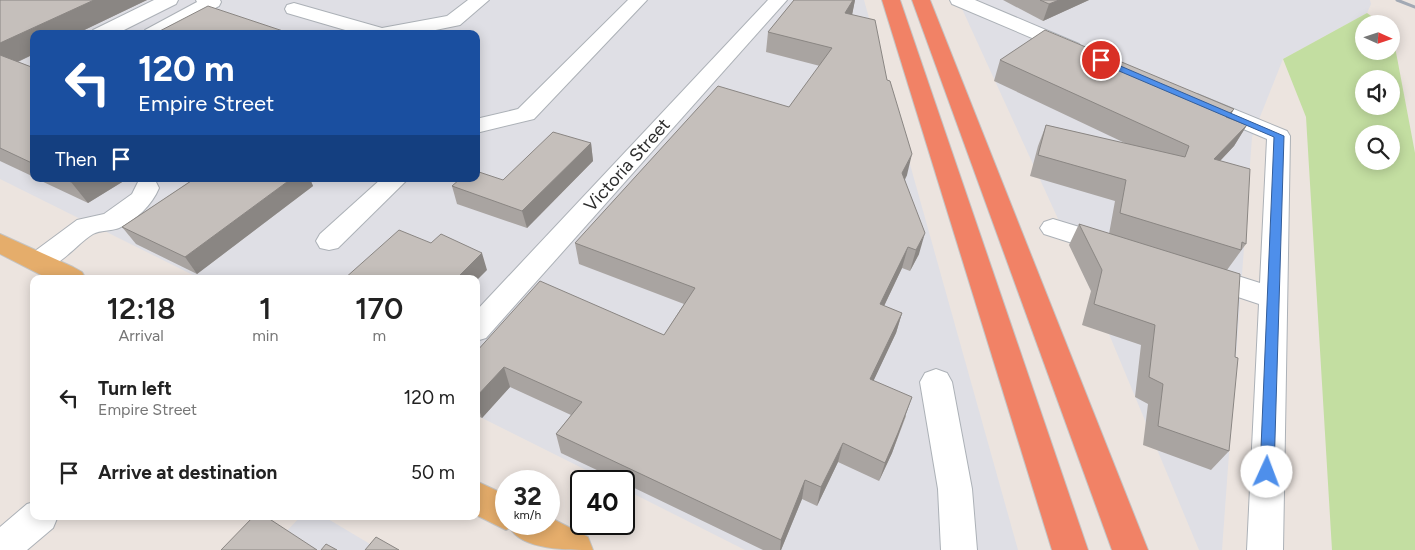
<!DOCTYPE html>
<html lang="en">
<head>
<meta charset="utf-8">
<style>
  :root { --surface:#fff; --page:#f6f6f6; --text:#222; --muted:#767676 }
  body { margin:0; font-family:Figtree,sans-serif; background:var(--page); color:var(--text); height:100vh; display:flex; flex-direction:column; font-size:19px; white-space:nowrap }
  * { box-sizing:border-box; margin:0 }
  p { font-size:16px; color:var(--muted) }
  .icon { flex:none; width:28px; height:28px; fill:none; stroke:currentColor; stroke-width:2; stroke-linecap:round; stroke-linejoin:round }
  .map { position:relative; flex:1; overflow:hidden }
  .side { position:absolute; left:30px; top:275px; width:450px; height:245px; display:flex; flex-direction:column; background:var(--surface); border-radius:10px; box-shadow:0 2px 12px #0003 }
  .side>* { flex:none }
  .guide { position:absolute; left:30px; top:30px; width:450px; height:152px; border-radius:10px; box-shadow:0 2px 12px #0003; background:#1a4fa0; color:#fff; overflow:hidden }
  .needle { width:32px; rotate:93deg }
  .tools { position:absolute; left:1355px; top:15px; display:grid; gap:10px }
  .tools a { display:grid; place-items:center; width:45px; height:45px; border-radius:50%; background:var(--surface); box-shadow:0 2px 12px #0003; font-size:25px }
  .speed { position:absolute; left:495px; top:470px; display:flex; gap:10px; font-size:25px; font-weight:700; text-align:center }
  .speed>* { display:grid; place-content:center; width:65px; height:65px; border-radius:50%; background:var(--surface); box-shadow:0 2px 12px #0003; line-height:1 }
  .speed small { font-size:12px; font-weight:400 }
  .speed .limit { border:2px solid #111; border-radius:8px; background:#fff; color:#111 }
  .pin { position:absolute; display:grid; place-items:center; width:42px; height:42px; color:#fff; margin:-21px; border:2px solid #fff; border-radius:50%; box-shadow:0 1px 5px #0007 }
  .me { position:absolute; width:55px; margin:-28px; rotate:2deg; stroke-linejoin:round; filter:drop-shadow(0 0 4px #0008) }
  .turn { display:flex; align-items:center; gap:18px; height:105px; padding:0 25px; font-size:22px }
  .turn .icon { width:65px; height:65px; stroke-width:2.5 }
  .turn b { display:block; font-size:35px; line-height:42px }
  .then { display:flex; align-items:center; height:48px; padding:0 25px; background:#0003; gap:10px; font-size:19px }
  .eta { display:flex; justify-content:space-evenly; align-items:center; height:85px; text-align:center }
  .eta b { font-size:30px; font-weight:600; line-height:35px }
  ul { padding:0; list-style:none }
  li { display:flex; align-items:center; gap:15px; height:75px; padding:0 25px }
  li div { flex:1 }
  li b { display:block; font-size:19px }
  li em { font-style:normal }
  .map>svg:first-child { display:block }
</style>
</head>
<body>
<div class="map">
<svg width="1415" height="550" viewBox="0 0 1415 550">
  <rect width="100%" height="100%" fill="#ece4df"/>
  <g fill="#dfdfe5" fill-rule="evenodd">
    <path d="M0,0H864L1018,550H745L624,489V481H608L476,415V279H201L0,179ZM34,34H476V179H34Z"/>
    <polygon points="958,0 1370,0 1371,4 1367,13 1283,59 1252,137 1222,550 1199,550 1091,291"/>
    <polygon points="301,516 323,516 380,550 269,550"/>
  </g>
  <path fill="#c3dea1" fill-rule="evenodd" d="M1367,13L1382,24H1364V51H1391L1392,31L1415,153V550H1332L1306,117L1283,59ZM1364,79H1391V106H1364ZM1364,134H1391V161H1364Z"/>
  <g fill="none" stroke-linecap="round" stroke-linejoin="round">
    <defs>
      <g id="minor">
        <polygon points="154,0 178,0 176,4 116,34 90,34 93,30"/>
        <polygon points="196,0 220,0 221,2 219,6 167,34 142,34 145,30 197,2"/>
        <polygon points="468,0 489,0 460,25 416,34 359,34 287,13 285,9 287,5 294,3 382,28 447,16"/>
        <polygon points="628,0 647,0 534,119 476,133 476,119 518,109"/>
        <polygon points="768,0 787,0 486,338 476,341 476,311"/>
        <polygon points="950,0 975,0 1079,44 1082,48 1079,52 1072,54 1065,52 952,4"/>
        <polygon points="1197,94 1287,131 1290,136 1283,550 1247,550 1259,304 1193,282 1189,275 1193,268 1203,265 1260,283 1267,139 1189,106 1186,101 1189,96"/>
        <polygon points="381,179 408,179 338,248 329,250 320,248 316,241 320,234"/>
        <path d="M147,180L156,182L159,188C152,205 136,220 119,228C111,231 100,230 93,234C73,246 56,275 31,268L27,261L31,254L77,220L104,214L132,194L138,182Z"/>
        <polygon points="1053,219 1119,239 1123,246 1119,253 1110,255 1044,234 1040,228 1044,222"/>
        <polygon points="936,369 947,373 952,382 972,489 977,550 941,550 938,489 920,382 925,373"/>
        <polygon points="34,502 34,516 58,516 53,528 27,550 0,550 0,527 27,504"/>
      </g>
      <g id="major">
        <polygon points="0,234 73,267 82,272 86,279 49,279 0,254"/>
        <path d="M476,481L506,495V524H549V517L588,537L593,550C568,550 522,550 510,528L506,530L476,515Z"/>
      </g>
      <g id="highway">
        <polygon points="882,0 900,0 1088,550 1052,550"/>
        <polygon points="912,0 930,0 1148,550 1112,550"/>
      </g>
    </defs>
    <use href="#minor" stroke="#acb1b7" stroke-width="2"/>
    <use href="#major" stroke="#c4c4c4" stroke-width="2"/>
    <use href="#highway" stroke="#c4c4c4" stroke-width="2"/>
    <use href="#minor" fill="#fff" fill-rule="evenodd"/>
    <use href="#major" fill="#e5ad6b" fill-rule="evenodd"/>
    <use href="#highway" fill="#f18266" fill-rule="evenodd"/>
    <polyline stroke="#a2a9b4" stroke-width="3" points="1397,0 1415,7"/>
  </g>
  <g fill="#a9a4a1">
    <polygon points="0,0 147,0 76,34 34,34 34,54 18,62 34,68 34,177 0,161"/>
    <polygon points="794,0 855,0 852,15 887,80 907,175 905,180 919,254 910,271 902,268 884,306 902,313 896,333 873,381 906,416 892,453 879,481 838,462 817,506 802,499 781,550 763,550 624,483 624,481 620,481 561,453 556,434 571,415 510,387 482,418 476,415 476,352 664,335 684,304 579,264 575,243 789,107 820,66 766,52 768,32"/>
    <polygon points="1003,0 1089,0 1043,21"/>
    <polygon points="1000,60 1234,109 1229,118 1247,125 1234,146 1220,161 1246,244 1227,270 1229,451 1211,470 1143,445 1148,404 1135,397 1141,345 1082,325 1091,291 1069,245 1079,224 1109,234 1115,201 1030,176 1038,146 1046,125 1127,144 994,81"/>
    <polygon points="591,143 593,161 527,228 457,204 452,186 503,180"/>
    <polygon points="37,179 127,179 88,203"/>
    <polygon points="194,179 310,179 313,186 197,274 136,244 122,227"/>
  </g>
  <g fill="#8a8683">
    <polygon points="94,0 147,0 76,34 34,34 34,54 2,69 0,67 0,43"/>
    <polygon points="853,0 855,0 852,15 845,13"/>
    <polygon points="1059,0 1089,0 1043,21 1049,4"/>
    <polygon points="1234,109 1222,129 1226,117"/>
    <polygon points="1247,125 1234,146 1202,180 1214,159"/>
    <polygon points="591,143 593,161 527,228 522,211"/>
    <polygon points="912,154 907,175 897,193 902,173"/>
    <polygon points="77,179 127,179 88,203 71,182"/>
    <polygon points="291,179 310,179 313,186 197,274 185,257"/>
    <polygon points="925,233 919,254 910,271 916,250"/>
    <polygon points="908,247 902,268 875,325 880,304"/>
    <polygon points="482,253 487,270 476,281 476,279 456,279"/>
    <polygon points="902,313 896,333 865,399 870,379"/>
    <polygon points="504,367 510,387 482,418 476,402 476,397"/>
    <polygon points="912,397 892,453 879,481 885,463"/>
    <polygon points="843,443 838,462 817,506 821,487"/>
    <polygon points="805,480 802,499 781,550 780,550 781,540"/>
  </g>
  <g fill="#c5bfbb" stroke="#8a8683">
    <polygon points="0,0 94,0 0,43"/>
    <polygon points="794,0 853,0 845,13 875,20 887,80 890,81 912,154 902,173 925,233 916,250 908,247 880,304 902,313 870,379 912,397 898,433 885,463 843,443 821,487 805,480 781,540 556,434 582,402 504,367 476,397 476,352 540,281 664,335 695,288 575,243 718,86 789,107 832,48 768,32"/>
    <polygon points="1040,0 1059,0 1049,4"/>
    <polygon points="208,6 286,32 283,34 154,34"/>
    <polygon points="1045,30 1234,109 1226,117 1247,125 1214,159 1250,169 1246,244 1242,242 1241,250 1120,213 1126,180 1038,155 1046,125 1185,157 1189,146 1000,60"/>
    <polygon points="0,55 34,68 34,164 0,148"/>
    <polygon points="553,132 591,143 522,211 452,186 460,179 476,179 476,171 503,180"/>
    <polygon points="65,179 77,179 71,182"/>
    <polygon points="194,179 291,179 185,257 122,227"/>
    <polygon points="1079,224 1240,274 1235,357 1238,358 1229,451 1158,426 1163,384 1149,377 1155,325 1094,304 1102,270"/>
    <polygon points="399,230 431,243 441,234 482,253 456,279 344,279"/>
    <polygon points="254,516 265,516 317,550 221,550"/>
    <polygon points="376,537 399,550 365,550"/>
    <polygon points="326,544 337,550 321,550"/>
  </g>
  <polygon fill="#4e8feb" stroke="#335d99" points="1098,59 1104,59 1284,136 1274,472 1272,477 1267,479 1262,477 1260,472 1274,137 1098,62"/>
  <g text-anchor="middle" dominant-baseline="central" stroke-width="4" stroke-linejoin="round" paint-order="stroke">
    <g font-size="18" fill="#2c2c2c" stroke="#fff">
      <text transform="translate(627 165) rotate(-48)">Victoria Street</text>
    </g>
  </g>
</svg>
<div class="tools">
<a><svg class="needle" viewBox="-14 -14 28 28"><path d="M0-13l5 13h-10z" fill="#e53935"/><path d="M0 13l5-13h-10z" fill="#767676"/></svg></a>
<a><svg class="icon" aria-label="sound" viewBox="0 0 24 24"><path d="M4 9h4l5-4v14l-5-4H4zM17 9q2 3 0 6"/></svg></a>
<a><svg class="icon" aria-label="search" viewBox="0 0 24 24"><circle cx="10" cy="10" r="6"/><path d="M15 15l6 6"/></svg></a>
</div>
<div class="speed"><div>32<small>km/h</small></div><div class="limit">40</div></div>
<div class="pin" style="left:1101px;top:60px;background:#d93025"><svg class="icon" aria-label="arrive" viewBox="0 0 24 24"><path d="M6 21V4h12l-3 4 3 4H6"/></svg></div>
<svg class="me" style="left:1267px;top:472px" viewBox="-20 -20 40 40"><circle r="19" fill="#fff"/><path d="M0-13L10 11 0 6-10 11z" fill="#4e8feb"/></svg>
<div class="guide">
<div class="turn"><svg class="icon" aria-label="left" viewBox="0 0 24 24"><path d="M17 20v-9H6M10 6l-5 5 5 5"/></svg><div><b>120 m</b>Empire Street</div></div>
<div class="then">Then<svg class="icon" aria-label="arrive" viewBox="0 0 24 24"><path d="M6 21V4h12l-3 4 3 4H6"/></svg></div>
</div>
<section class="side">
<div class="eta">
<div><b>12:18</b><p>Arrival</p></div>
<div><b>1</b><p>min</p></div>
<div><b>170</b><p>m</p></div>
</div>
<ul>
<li><svg class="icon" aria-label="left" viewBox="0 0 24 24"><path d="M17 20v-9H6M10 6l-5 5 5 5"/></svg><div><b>Turn left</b><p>Empire Street</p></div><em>120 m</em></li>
<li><svg class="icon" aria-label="arrive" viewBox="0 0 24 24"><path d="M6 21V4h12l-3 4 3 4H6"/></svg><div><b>Arrive at destination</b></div><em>50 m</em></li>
</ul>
</section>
</div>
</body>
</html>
